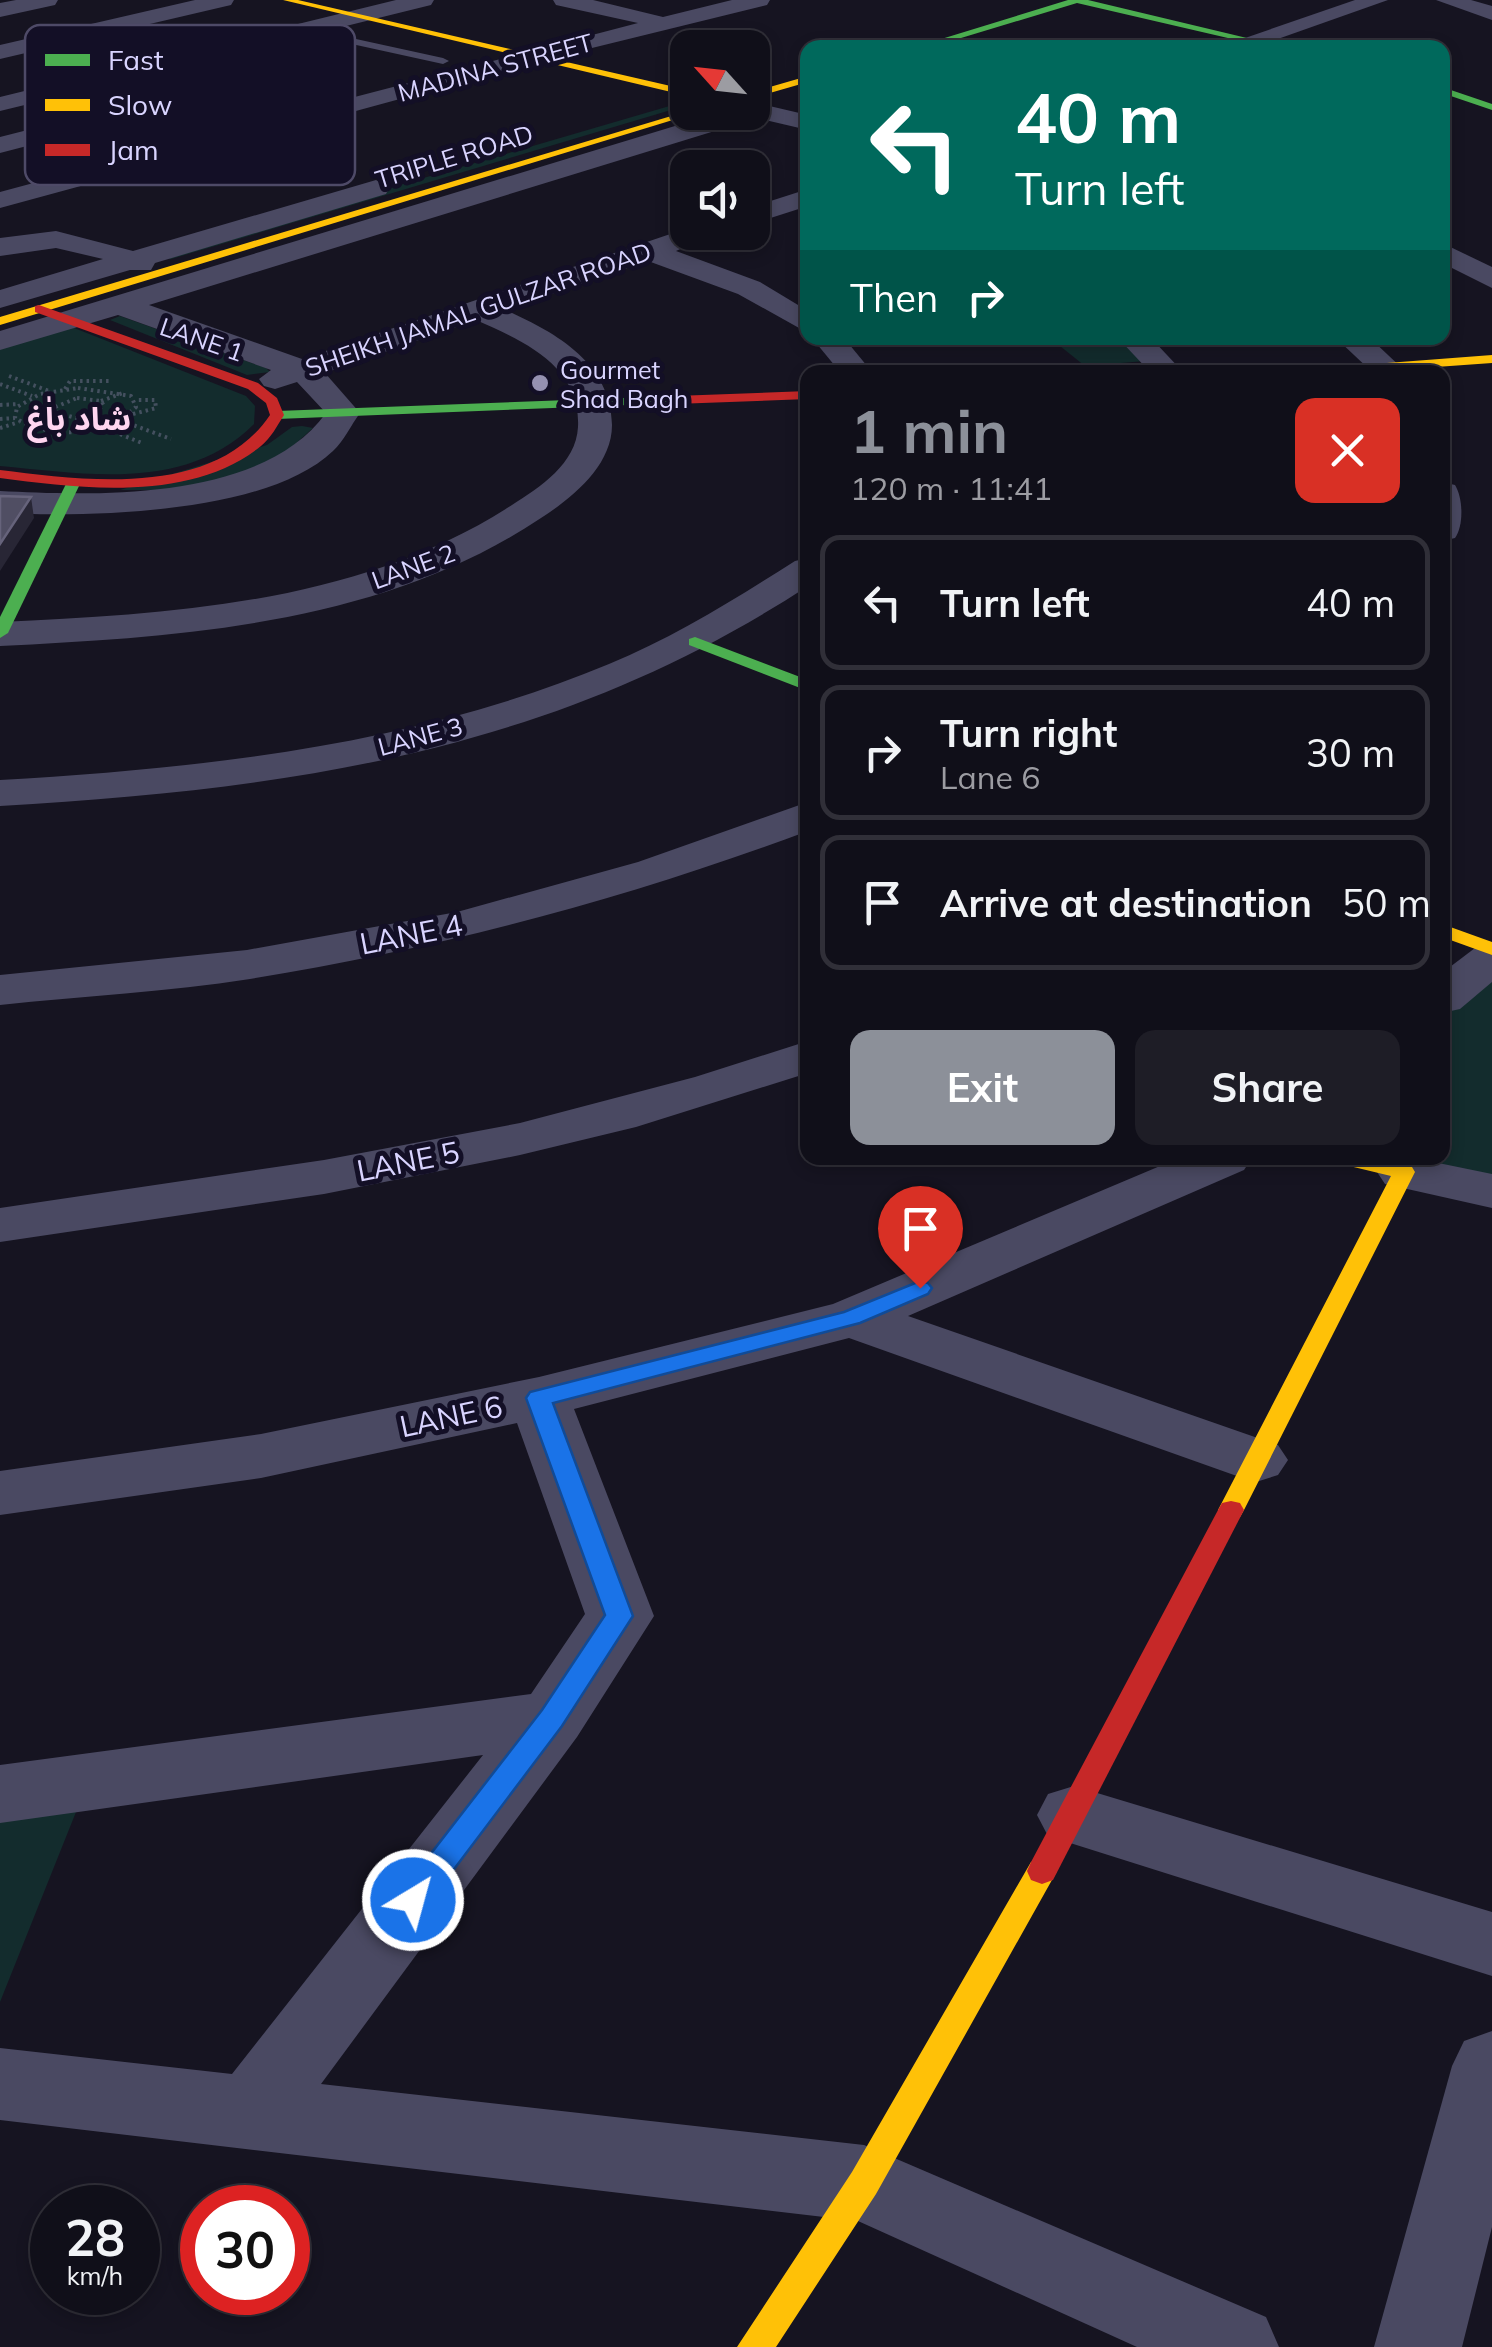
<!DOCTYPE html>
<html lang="en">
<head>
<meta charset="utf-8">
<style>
  :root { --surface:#100f19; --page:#1e1d26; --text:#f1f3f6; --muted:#9c9ca2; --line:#302f38; --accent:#8c9099 }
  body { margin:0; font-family:Mulish,"Noto Sans Arabic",sans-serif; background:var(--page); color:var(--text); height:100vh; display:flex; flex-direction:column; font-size:38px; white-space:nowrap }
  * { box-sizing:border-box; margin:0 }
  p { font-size:32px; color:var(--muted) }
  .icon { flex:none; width:55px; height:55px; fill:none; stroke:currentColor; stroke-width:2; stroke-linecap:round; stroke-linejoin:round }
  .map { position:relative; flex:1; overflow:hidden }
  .sheet { position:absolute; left:800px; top:365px; width:650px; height:800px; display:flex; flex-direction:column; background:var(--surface); border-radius:20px; box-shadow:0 5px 15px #0003,0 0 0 2px var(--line) }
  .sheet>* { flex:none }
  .guide { position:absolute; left:800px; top:40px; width:650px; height:305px; border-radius:20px; box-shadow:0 5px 15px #0003,0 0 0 2px var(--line); background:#00695c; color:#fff; overflow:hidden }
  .needle { width:65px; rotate:297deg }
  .tools { position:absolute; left:670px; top:30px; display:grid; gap:20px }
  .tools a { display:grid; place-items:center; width:100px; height:100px; border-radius:20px; background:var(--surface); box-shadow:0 5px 15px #0003,0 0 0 2px var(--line); font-size:50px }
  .speed { position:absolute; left:30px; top:2185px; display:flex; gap:20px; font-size:50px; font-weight:700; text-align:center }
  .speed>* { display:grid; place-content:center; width:130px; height:130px; border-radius:50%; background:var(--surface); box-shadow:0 5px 15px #0003,0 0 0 2px var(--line); line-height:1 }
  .speed small { font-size:25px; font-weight:400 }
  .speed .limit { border:15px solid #d22; background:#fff; color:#111 }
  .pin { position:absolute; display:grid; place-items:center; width:85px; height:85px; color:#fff; margin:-102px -42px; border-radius:50% 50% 50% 0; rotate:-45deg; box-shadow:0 0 10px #0007 }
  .pin .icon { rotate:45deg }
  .me { position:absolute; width:110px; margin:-55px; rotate:37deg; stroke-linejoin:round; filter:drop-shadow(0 0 8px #0008) }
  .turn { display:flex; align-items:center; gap:35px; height:210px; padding:0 50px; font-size:45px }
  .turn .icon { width:130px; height:130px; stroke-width:2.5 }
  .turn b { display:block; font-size:70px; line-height:85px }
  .then { display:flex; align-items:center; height:95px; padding:0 50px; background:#0003; gap:20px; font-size:38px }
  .round { display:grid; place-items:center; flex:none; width:105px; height:105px; border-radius:20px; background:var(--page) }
  .head { display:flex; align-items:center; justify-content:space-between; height:170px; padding:0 50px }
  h1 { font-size:60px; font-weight:700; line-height:75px; color:var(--accent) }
  .primary-button { display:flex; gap:20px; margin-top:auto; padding:20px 50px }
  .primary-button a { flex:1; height:115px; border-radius:20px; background:var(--accent); color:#fff; font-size:40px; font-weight:700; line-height:115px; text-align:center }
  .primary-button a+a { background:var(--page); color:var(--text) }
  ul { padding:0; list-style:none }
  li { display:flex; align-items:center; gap:30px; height:135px; margin:0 20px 15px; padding:0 30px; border:5px solid var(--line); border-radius:20px }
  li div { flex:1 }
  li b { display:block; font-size:38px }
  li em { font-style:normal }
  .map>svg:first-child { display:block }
</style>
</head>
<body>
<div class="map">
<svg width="1492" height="2347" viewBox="0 0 1492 2347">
  <rect width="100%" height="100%" fill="#161421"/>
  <g fill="#132c2d">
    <polygon points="673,105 681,107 171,259 157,256"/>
    <polygon points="120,316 266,368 270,372 247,375 110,320"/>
    <path d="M64,324L246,396L255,406L254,424C186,492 87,474 0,466V345Z"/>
    <polygon points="1050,338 1120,338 1145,361 1085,366"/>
    <polygon points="302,426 313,428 273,464 182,490 120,490 267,445 292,427"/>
    <polygon points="1492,958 1492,1189 1351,1158 1442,1158 1443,998"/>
    <polygon points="88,1782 0,2002 0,1794"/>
  </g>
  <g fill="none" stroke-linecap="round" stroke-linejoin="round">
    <g stroke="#44505f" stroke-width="4" stroke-dasharray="2.5 4" stroke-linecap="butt">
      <polyline points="9,376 49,391"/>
      <polyline points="0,384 32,396"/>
      <path d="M78,388L131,396L136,407C105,437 51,440 15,418L17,407L40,394Z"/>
      <polyline points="65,389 70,381 109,381"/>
      <polygon points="77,398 101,401 104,406 76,418 48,410"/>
      <polyline points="101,401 123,393"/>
      <polyline points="0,405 19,404"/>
      <polyline points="133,414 156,408 155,400 135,400"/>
      <polyline points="0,419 15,418"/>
      <polyline points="122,421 171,439"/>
      <polyline points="29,426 55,416"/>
      <polyline points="102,427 142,443"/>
      <polyline points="0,428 19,422"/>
    </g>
    <polygon fill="#4a4962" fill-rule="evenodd" points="301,27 443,58 449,61 443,64 297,32"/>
    <g fill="#4a4962" fill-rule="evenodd">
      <polygon points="16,0 58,0 55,5 0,17 0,3"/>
      <polygon points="195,0 234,0 231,5 0,59 0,45"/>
      <polygon points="396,0 434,0 431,5 103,86 247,125 638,23 556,5 553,0 593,0 663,17 732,0 770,0 767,5 539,61 0,208 0,192 219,133 150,114 0,153 0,137 122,106 74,93 0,111 0,97"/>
      <polygon points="1355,0 1388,0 1252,48 1216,48"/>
      <polygon points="1436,0 1471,0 1492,6 1492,20"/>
      <path d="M752,102L808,115V130L757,118L149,305L302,359L688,228V232H717L676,251L760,282L808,311V333L738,294L648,261L505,310C555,332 611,363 612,425C612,466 572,498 541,518C383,624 185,637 0,646V622C175,614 361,603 512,505C540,487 576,464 578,427C581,366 524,341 476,320L325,373L360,413C351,425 344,441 333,451C266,515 88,517 0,513V491C99,496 262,501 326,413L297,382L275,389L264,386L259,379L271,370L118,315L0,350V331L721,112H752Z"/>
      <polygon points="376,180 389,188 386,194 155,263 151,270 130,270 0,308 0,290 103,259 56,248 0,256 0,238 56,231 133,251"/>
      <polygon points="808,189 808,206 752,224 752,207"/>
      <polygon points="1442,243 1492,267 1492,288 1442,263"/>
      <polygon points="812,338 844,338 872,372 840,372"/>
      <polygon points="1118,338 1151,338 1183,372 1150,372"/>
      <polygon points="1336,338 1370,338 1406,372 1372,372"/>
      <path d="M1442,482L1455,485C1463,498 1464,525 1455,538L1442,541Z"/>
      <path d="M808,558V586C555,751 295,789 0,806V780C208,768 415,745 609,664C675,637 735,599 795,561Z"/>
      <path d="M808,802V831C626,899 442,948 250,979C168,992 83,996 0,1005V975L247,950L457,912L638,862Z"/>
      <polygon points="1492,943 1492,982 1460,1009 1442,1013 1442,973 1475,948"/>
      <polygon points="808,1041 808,1073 636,1127 520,1155 324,1194 0,1242 0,1208 324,1160 520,1123 695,1077"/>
      <polygon points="1179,1158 1252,1158 1244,1170 908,1316 1278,1445 1288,1460 1278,1475 1256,1482 1234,1475 849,1338 574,1409 654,1616 577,1737 321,2084 864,2145 1266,2317 1279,2347 1137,2347 858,2221 0,2120 0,2048 232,2074 483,1755 0,1823 0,1765 531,1694 585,1614 517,1423 261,1478 0,1515 0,1471 261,1434 539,1377 833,1304"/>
      <polygon points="1414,1158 1492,1174 1492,1208 1385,1184 1377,1172 1385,1160"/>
      <polygon points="1074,1786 1492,1912 1492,1976 1048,1836 1037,1815 1048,1794"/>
      <polygon points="1492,2031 1492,2227 1462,2347 1374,2347 1452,2066 1464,2041"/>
    </g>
    <g fill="#4caf50" fill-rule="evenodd">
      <polygon points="1068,0 1088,0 1289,48 1271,48 1077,3 928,48 912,48"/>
      <polygon points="1442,87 1492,104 1492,110 1442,93"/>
      <polygon points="675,396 682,400 680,403 277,419 270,415 277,411"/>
      <polygon points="73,480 80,484 8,633 0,638 0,617 66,484"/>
      <polygon points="695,637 808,680 808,691 689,645 689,639"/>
    </g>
    <g fill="#ffc107" fill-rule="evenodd">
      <polygon points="283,0 298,0 688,90 688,96"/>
      <polygon points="808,76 808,82 752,98 752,92"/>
      <polygon points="688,111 699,112 0,325 0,317"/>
      <polygon points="1492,355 1492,363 1366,372 1314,372 1321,368"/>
      <polygon points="1442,924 1492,942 1492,955 1442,937"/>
      <polygon points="1334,1158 1371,1158 1412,1167 1415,1172 1244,1510 1240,1517 1222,1517 1218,1510 1391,1176 1337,1163"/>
      <polygon points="1042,1858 1053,1862 1057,1871 876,2194 776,2347 737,2347 852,2172 1031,1862"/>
    </g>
    <g fill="#c62828" fill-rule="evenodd">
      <path d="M39,305L258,383L277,398L284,415C277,426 271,438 261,446C192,502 82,489 0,478V470C87,481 214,498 270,415L266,403L248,389L35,312V306Z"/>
      <polygon points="808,391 808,399 675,404 668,400 675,396"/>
      <polygon points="1231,1501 1240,1503 1244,1510 1053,1880 1042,1884 1031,1880 1027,1871 1031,1862 1218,1510 1222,1503"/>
    </g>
  </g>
  <polygon fill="#282635" points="31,497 34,518 0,571 0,544"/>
  <polygon fill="#504e63" stroke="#66637b" stroke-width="2.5" points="0,496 31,497 0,544"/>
  <polygon fill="#1a73e8" stroke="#114b97" stroke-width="2.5" points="920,1281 928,1283 932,1288 928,1294 860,1323 553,1403 633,1616 562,1726 424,1909 413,1913 402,1909 397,1900 402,1891 542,1710 605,1615 526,1398 530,1392 844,1312"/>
  <circle fill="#9591b1" stroke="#130f26" stroke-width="4" cx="540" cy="383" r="10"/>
  <g text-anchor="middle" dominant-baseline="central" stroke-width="10" stroke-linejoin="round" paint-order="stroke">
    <g font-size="25" fill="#d9d4ff" stroke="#130f26">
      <text transform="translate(495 67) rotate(-15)">MADINA STREET</text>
      <text transform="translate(454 156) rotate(-17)">TRIPLE ROAD</text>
      <text transform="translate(478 309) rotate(-19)">SHEIKH JAMAL GULZAR ROAD</text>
      <text transform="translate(202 339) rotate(19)">LANE 1</text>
      <text transform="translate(413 566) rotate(-20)">LANE 2</text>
      <text transform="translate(420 736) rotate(-15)">LANE 3</text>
    </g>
    <g font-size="25" fill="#d9d4ff" stroke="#130f26" text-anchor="start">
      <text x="560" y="369">Gourmet<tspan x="560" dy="29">Shad Bagh</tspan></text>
    </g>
    <g font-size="30" fill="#d9d4ff" stroke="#130f26">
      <text transform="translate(411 934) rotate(-11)">LANE 4</text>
      <text transform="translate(408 1161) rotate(-11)">LANE 5</text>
      <text transform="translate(451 1416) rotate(-12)">LANE 6</text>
    </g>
    <g font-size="32" font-weight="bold" fill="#ffd6f0" stroke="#130f26">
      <text x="79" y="418">شاد باٰغ</text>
    </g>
  </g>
  <rect x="25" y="25" width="330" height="160" rx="15" fill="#130f26" stroke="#4e4a67" stroke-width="2.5"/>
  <rect x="45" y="54" width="45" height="12" fill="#4caf50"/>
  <rect x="45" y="99" width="45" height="12" fill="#ffc107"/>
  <rect x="45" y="144" width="45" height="12" fill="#c62828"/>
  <g font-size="28" fill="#d9d4ff">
    <text x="108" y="70">Fast</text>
    <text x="108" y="115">Slow</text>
    <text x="108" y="160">Jam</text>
  </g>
</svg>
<div class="tools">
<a><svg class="needle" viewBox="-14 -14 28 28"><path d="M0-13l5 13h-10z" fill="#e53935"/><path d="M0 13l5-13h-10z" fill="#9c9ca2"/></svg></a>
<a><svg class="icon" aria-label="sound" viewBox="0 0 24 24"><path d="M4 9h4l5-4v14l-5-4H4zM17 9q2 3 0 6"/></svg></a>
</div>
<div class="speed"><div>28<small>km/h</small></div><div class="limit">30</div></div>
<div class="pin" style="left:920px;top:1288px;background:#d93025"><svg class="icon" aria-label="arrive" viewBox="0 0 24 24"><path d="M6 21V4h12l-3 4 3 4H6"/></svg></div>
<svg class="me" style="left:413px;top:1900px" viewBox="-20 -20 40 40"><circle r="17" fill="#1a73e8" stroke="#fff" stroke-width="3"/><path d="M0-11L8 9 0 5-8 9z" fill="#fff"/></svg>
<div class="guide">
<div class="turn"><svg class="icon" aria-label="left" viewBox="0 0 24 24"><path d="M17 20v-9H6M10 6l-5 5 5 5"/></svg><div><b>40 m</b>Turn left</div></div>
<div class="then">Then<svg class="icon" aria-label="right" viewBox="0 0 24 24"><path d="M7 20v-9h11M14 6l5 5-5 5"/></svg></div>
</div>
<section class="sheet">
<div class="head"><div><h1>1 min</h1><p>120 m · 11:41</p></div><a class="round" style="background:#d93025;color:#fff"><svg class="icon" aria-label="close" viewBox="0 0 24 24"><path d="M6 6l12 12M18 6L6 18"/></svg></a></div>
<ul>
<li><svg class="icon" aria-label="left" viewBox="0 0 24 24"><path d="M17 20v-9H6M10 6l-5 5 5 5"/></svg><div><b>Turn left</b></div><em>40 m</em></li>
<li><svg class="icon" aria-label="right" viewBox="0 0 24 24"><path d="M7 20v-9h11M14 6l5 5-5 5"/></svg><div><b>Turn right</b><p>Lane 6</p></div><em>30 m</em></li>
<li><svg class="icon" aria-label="arrive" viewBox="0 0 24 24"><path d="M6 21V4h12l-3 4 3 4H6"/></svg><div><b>Arrive at destination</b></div><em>50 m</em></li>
</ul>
<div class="primary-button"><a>Exit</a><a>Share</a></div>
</section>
</div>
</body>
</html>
